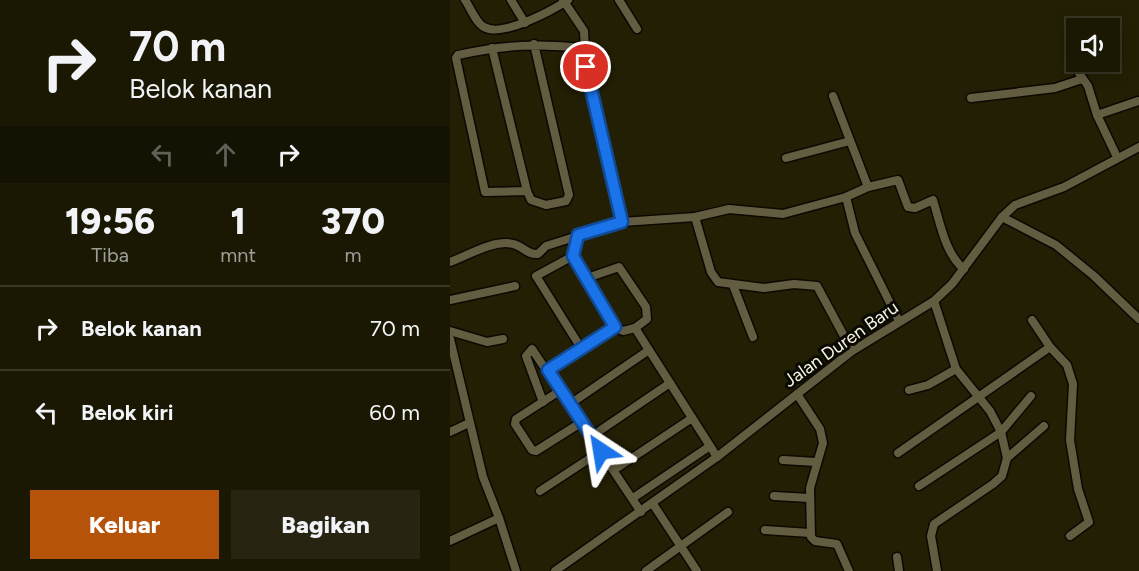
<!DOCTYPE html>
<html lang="id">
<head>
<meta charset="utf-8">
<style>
  :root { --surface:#1a1703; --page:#272412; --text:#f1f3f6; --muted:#9f9f9a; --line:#383625; --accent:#b45309 }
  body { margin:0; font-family:Figtree,sans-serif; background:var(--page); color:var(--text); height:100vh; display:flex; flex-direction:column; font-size:22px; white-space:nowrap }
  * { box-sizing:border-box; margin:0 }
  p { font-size:20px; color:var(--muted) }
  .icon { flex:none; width:33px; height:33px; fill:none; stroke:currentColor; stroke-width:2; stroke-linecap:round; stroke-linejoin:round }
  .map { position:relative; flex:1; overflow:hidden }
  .side { display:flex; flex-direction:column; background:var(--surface); width:450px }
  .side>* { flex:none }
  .top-card { background:#1a1703; color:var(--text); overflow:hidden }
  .controls { position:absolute; left:616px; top:18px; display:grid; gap:12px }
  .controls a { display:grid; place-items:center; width:54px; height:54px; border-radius:0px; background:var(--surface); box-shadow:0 3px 15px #0003,0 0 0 2px var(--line); font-size:30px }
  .pin { position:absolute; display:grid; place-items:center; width:51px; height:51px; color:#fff; margin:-26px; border:3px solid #fff; border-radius:50%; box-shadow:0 2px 6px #0007 }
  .me { position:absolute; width:66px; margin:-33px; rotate:327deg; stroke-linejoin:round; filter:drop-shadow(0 0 4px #0008) }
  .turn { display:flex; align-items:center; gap:21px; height:126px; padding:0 30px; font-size:27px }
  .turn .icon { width:78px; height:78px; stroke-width:2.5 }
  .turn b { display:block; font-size:42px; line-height:51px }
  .lanes { display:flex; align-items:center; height:57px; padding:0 30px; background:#0003; justify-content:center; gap:30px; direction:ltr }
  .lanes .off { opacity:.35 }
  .eta { display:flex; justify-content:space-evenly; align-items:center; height:102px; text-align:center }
  .eta b { font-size:36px; font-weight:800; line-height:42px }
  .primary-button { display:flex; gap:12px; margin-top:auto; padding:12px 30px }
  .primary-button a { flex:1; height:69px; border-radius:0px; background:var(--accent); color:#fff; font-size:24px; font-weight:800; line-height:69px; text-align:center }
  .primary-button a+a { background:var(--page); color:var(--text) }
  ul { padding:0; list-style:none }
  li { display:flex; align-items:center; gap:18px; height:84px; padding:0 30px; border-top:2px solid var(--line) }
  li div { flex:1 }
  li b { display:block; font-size:22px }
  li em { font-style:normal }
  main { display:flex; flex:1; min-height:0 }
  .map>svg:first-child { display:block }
</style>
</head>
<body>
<main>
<section class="side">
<div class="top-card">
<div class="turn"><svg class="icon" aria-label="right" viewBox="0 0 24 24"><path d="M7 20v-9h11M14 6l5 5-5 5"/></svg><div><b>70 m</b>Belok kanan</div></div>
<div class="lanes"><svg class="icon off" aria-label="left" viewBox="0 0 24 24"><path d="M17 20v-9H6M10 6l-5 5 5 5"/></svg><svg class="icon off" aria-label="ahead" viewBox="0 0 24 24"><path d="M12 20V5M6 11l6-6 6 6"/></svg><svg class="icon" aria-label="right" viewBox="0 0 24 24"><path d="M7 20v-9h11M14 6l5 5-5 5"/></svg></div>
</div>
<div class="eta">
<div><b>19:56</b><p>Tiba</p></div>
<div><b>1</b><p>mnt</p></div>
<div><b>370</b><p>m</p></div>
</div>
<ul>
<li><svg class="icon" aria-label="right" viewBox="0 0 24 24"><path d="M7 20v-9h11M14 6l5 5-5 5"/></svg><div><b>Belok kanan</b></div><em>70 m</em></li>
<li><svg class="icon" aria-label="left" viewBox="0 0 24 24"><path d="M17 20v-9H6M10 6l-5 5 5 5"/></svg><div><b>Belok kiri</b></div><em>60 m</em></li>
</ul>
<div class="primary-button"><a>Keluar</a><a>Bagikan</a></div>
</section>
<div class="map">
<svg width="689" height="571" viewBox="0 0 689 571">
  <rect width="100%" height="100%" fill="#231f04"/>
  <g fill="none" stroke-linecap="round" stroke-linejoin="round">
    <defs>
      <g id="minor">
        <path d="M15,0C20,7 26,23 34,27C52,38 103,10 118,0"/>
        <polyline points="61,0 75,23"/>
        <polyline points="113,0 134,31 136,67 172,222"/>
        <polyline points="169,0 187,29"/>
        <path d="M84,44L119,195L116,201L96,205L81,200L77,191L35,192L6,58L8,55C52,45 90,43 134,48"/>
        <polyline points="42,48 77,191"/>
        <polyline points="620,60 638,86 647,115 667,157"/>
        <polyline points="383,96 418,187 396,197"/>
        <polyline points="521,98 605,88 632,79"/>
        <polyline points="647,115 688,101"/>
        <polyline points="336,158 400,141"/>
        <path d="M418,187L448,180L458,207L465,208L483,200C490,222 495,254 514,269"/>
        <polyline points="245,217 261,272 268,282 314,288 344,284 367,286 402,351"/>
        <polyline points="552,217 606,245 644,276 689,319"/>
        <polyline points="128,235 123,256 165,327 173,331 185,328 197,319 196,307 169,267 137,278"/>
        <path d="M0,262C17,256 44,239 63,244C73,246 77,255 88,254L96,246L172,222L245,217L279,209L333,214L396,197L405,233L449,321"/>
        <polyline points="283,285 303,337"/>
        <polyline points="0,300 65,286"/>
        <polyline points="484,301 506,369 540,411 551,432 557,458 552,476 543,484 484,524 481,536 487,571"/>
        <polyline points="185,328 267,457"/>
        <polyline points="0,331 37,342 53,339"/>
        <polyline points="0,339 33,477 49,518"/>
        <polyline points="600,347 617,365 623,384 620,440 628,489 639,522 620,536"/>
        <polyline points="131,348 165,327"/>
        <polyline points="98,370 131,348 86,276 123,256"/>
        <polyline points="111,390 66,419 65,424 82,450 86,451 132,422"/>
        <polyline points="459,390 478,385 506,369"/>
        <polyline points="347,394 370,429 373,443 360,488 361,537 365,541 387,544 399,571"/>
        <polyline points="93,402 76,356 82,349 191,512"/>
        <polyline points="120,404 199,350"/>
        <polyline points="0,432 19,423"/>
        <polyline points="142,436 220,383"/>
        <polyline points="448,453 600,347 582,320"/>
        <polyline points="557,458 594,426"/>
        <polyline points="333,460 366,462"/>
        <polyline points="164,470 242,418"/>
        <polyline points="469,486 551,432 581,396"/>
        <polyline points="90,491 151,451"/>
        <polyline points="324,496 359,498"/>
        <polyline points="183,498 260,446"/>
        <polyline points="203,504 247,571"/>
        <polyline points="315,530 360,533"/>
        <polyline points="0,541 49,518 66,571"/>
        <polyline points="447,557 449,571"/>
        <polyline points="105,571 267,457 402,351 484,301 502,284 552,217 565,205 614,187 689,147"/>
        <polyline points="196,571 278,512"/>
      </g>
    </defs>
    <use href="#minor" stroke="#0d0800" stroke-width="11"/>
    <use href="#minor" stroke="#625d41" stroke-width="8"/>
  </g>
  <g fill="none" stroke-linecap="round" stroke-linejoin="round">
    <defs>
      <polyline id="route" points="136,67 172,222 128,235 123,256 165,327 98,370 151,451"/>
    </defs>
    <use href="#route" stroke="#114b97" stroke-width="15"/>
    <use href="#route" stroke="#1a73e8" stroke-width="10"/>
  </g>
  <g text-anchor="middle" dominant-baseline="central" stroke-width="6" stroke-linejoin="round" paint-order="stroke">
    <g font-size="18" fill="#f8f5e5" stroke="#0a0902">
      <text transform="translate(391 344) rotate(-35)">Jalan Duren Baru</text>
    </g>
  </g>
</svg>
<div class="controls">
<a><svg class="icon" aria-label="sound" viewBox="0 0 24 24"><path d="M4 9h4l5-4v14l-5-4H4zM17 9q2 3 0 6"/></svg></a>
</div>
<div class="pin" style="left:136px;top:67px;background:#d93025"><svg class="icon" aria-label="arrive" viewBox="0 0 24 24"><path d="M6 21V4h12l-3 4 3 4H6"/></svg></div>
<svg class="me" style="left:151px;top:451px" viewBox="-20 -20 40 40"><path d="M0-17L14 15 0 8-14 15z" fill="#1a73e8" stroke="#fff" stroke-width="4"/></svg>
</div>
</main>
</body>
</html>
